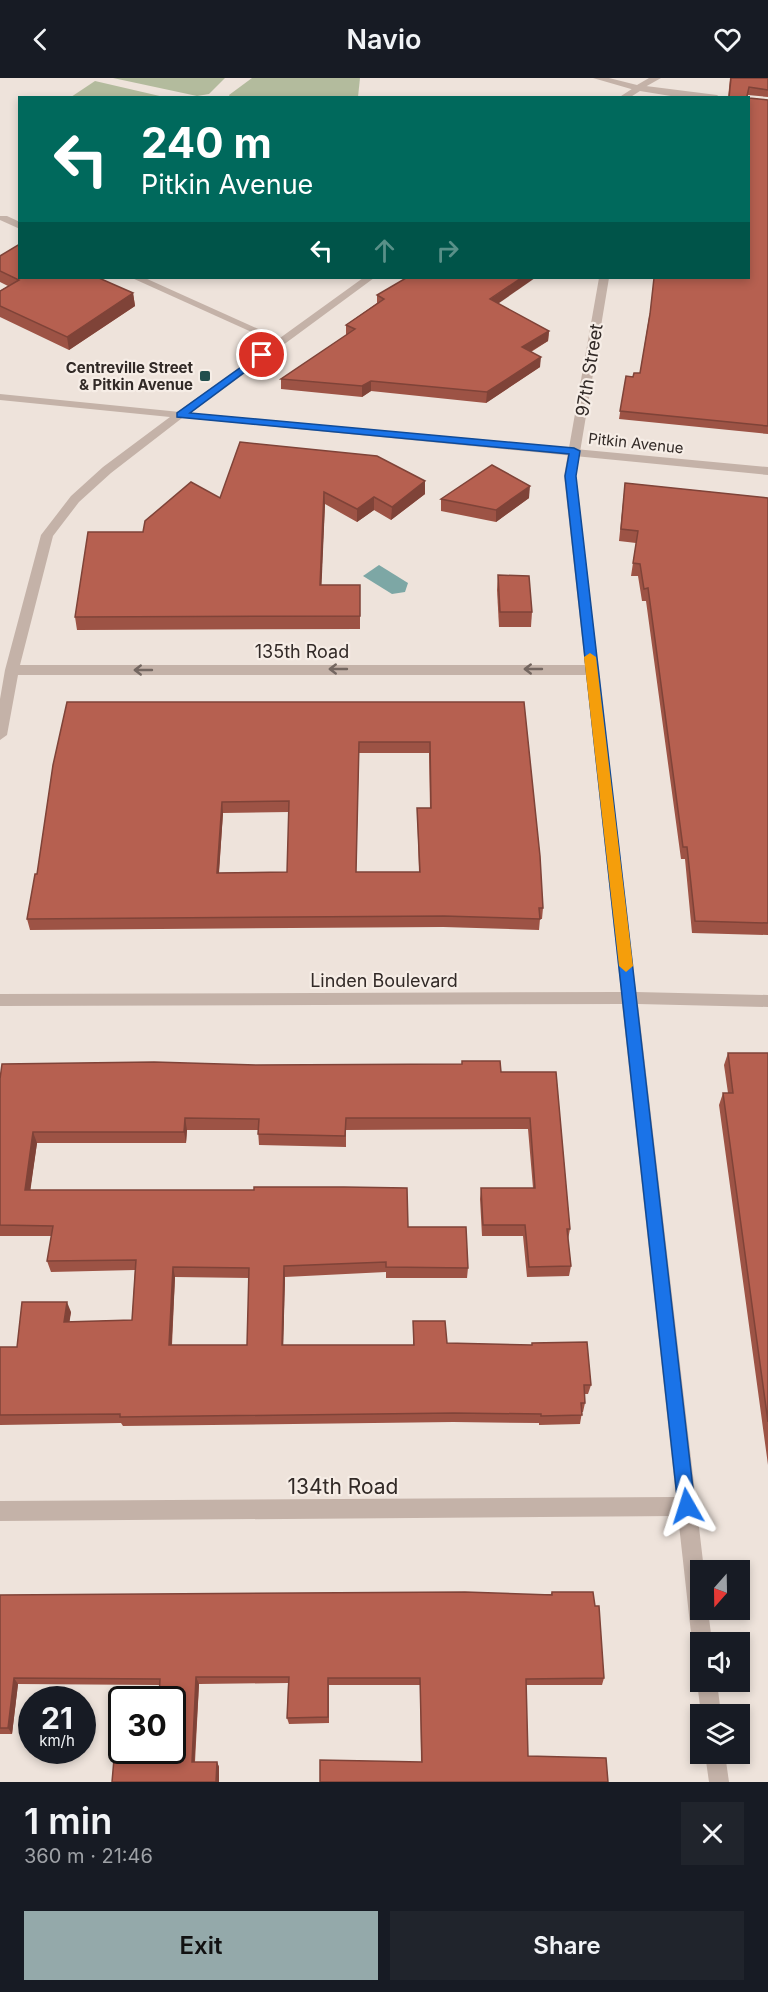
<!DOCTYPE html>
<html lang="en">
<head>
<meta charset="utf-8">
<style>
  :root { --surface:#171b24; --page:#20242c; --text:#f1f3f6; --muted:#9ea1a6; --accent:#94a9aa }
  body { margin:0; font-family:Inter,sans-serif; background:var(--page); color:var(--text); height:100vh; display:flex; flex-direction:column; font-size:22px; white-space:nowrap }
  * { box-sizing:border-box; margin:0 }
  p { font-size:20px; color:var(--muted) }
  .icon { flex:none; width:33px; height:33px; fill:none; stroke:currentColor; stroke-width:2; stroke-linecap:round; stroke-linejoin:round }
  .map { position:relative; height:1704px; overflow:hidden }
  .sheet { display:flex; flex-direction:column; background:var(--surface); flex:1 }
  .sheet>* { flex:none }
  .top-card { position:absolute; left:18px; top:18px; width:732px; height:183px; border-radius:0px; box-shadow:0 3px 9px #0003; background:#00695c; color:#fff; overflow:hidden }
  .needle { width:39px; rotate:200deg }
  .buttons { position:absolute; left:690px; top:1482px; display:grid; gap:12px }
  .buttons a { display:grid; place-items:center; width:60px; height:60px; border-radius:0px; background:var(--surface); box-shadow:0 3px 9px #0003; font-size:30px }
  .speed { position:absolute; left:18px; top:1608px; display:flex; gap:12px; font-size:30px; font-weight:700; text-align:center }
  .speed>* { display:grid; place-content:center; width:78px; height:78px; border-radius:50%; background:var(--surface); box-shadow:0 3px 9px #0003; line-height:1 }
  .speed small { font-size:15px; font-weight:400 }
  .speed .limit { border:3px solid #111; border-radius:9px; background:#fff; color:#111 }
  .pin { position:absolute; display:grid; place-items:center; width:51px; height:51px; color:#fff; margin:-26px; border:3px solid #fff; border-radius:50%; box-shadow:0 2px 6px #0007 }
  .me { position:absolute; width:66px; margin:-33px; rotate:354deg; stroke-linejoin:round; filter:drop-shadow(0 0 4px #0008) }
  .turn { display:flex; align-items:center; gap:21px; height:126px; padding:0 24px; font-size:27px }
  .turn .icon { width:78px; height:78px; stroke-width:2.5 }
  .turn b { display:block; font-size:42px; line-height:51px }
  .lanes { display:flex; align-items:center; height:57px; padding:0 24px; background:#0003; justify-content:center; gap:30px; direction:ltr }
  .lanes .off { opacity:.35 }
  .round { display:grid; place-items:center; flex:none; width:63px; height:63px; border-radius:0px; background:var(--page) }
  .headline { display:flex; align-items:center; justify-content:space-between; height:102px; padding:0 24px }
  h1 { font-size:36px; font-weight:600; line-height:45px }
  .action { display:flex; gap:12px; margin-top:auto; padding:12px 24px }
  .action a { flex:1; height:69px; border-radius:0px; background:var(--accent); color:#111; font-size:24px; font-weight:600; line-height:69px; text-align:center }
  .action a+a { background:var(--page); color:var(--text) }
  header { display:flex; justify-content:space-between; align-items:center; height:78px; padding:0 24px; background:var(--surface); font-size:27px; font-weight:600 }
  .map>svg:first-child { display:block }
</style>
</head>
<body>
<header><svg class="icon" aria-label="back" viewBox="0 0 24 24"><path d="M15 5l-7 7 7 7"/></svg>Navio<svg class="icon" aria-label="heart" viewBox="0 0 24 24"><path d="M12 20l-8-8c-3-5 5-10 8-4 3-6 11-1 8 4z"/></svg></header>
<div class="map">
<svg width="768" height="1704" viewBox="0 0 768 1704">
  <rect width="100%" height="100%" fill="#eee3db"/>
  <g fill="#b3bb9d">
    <polygon points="113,0 225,0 209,16 197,18"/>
    <polygon points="252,0 360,0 358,19 230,19 229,17"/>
    <polygon points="95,3 164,19 71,19"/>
  </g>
  <polygon fill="#7da7a5" points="379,487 408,505 405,514 392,516 363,498"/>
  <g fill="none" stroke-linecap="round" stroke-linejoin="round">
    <g fill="#c4b2a8" fill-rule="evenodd">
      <polygon points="593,0 609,0 637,7 649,0 661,0 638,13"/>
      <polygon points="0,138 7,138 20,144 20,151 0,142"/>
      <polygon points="132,200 145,200 285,263 284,265 276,265"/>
      <polygon points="599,200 609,200 576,398 636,914 768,917 768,929 638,926 704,1492 700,1492 700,1532 708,1532 712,1564 700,1564 700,1573 695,1571 692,1564 678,1438 0,1443 0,1423 676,1419 622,926 0,928 0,916 621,914 586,597 18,597 7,657 0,662 0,621 5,592 41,457 71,418 103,389 170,339 0,322 0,316 180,334 186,337 111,395 79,424 53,458 20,587 585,587 564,398"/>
      <polygon points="700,1597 700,1604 717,1604 721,1636 701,1636 697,1604"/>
      <polygon points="705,1676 725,1676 729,1704 709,1704"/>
    </g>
    <g fill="#c4b2a8" fill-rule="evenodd">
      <polygon points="638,7 717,17 721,20 683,20 640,13 629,20 618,20"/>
      <polygon points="363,200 374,200 191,335 768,389 768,397 176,339 176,335"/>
    </g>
  </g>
  <g fill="#9d5345" fill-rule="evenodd">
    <polygon points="730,0 768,0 768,19 748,17 748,18 749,20 768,22 768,356 619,341 626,298 633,299 640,295 649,239 748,20 728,20"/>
    <polygon points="0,178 133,215 135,228 69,272 0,239 0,213 8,208 0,204"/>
    <polygon points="377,217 498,226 549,253 548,263 531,274 540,289 486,325 371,313 362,319 281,311 281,301 346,258 346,247 377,225"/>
    <polygon points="425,403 425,416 391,442 374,432 357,444 325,426 321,507 360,507 360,551 77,552 75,539 143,454 220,420"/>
    <polygon points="625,405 768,420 768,857 692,855 685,781 681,781 646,523 642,523 638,498 631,498 636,465 619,463"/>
    <polygon points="529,420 496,444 441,433 441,421"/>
    <polygon points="498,497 532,534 531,549 499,549 497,512"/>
    <path d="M524,624L543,830L542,841H540L539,852L443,849L30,852L27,841L37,796L53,687ZM359,675H429L430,730H417L419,794H356ZM289,734L287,794L219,795L223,735Z"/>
    <polygon points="728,975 768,975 768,1387 719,1027 723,1015 728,1015 724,987"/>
    <path d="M501,994H556L570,1151L568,1162L571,1188L569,1198L527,1199L523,1158H482L480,1121L481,1110H533L528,1051L346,1052V1069L259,1067L258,1052H187L186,1065H37L30,1112L408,1149L468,1190L467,1200H386V1194L285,1199L283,1267H413V1243L447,1265L591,1307L588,1316H585V1325L583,1334H582L580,1346L539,1347V1345L453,1344L123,1348L121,1345L0,1347V1269H17L71,1234L69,1244L132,1242L135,1192L51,1194L47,1183L52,1158H0V1001ZM175,1199L249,1200L247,1267H172Z"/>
    <polygon points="552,1514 595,1528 604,1600 602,1607 526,1607 421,1684 420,1607 329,1607 329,1645 289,1646 287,1640 288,1605 199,1606 195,1684 217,1684 219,1689 155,1682 159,1607 18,1606 12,1656 0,1656 0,1517 551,1516"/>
  </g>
  <g fill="#7f4338">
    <polygon points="521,200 535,200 489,232 490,221"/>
    <polygon points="133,215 135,228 69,272 67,259"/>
    <polygon points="549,253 548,263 521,279 522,269"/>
    <polygon points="541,279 540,289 486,325 487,314"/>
    <polygon points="371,303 371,313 362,319 362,308"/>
    <polygon points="425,403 425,416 391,442 392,429"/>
    <polygon points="530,408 529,420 496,444 496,432"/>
    <polygon points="324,414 325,426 321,520 320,507"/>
    <polygon points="374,419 374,432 357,444 357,431"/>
    <polygon points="222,724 223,735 218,806 217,795"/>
    <polygon points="185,1040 187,1052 186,1065 184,1054"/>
    <polygon points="33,1054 37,1065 29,1122 25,1112"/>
    <polygon points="284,1188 285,1199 283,1277 282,1267"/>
    <polygon points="173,1189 175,1199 171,1277 169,1267"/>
    <polygon points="67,1224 71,1234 68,1254 64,1244"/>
    <polygon points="196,1599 199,1606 194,1690 192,1684"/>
    <polygon points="14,1600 18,1606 12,1656 8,1650"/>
    <polygon points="217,1684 219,1689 219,1704 216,1704"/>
  </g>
  <g fill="#b66050" stroke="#7f4338" stroke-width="1.5" fill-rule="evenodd">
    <polygon points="731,0 768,0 768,12 749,9 747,18 749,20 768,22 768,348 620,333 626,298 633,299 634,295 640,295 650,236 654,200 748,200 748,20 729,20"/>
    <polygon points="18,167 20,168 20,200 99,200 133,215 67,259 0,228 0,213 19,202 0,193 0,178"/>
    <polygon points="406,200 521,200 490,221 549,253 522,269 541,279 487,314 371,303 362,308 281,301 355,251 346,247 384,221 377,217"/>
    <polygon points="240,364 377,378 425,403 392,429 374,419 357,431 324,414 320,507 360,507 360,538 75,539 88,454 143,454 145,443 191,404 220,420"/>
    <polygon points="492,387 530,408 496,432 441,421"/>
    <polygon points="625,405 768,420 768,845 695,843 687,769 683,769 648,510 644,511 640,486 633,485 638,453 621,451"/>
    <polygon points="498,497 529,498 532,534 500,534"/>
    <path d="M67,624H524L540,778L543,830H539L540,841L444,838L27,841L35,796H37L53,687ZM359,664H430L431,730H417L420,794H356ZM289,723L287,794L217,795L222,724Z"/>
    <polygon points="728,975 768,975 768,1344 723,1015 733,1015"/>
    <path d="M462,983H500L501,994H556L570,1151H567L571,1188L529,1189L525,1147H483L481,1110H535L530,1040H346L345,1058L258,1056L259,1041L185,1040L184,1054H33L25,1112H254V1109H344L407,1110L408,1149H466L468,1190L386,1189V1184L284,1188L282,1267H414L413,1243H445L447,1265L532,1267V1265L587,1264L591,1307H584L585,1325H581L582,1337L541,1338V1336L454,1335L120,1339V1336L0,1337V1269H17L22,1224H67L64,1244L132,1242L136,1182L47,1183L53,1148L0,1147V1001L2,986L154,984L256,987L462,986ZM173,1189L249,1190L247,1267H169Z"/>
    <polygon points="465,1514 552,1517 552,1514 593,1514 595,1528 599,1528 604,1600 526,1601 528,1678 606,1680 608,1704 320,1704 320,1682 422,1684 420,1600 328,1600 328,1639 287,1640 289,1599 196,1599 192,1684 217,1684 216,1704 112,1704 114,1681 155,1682 155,1672 172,1672 172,1622 159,1622 160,1601 14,1600 8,1650 0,1650 0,1517"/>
  </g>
  <defs><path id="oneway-shaft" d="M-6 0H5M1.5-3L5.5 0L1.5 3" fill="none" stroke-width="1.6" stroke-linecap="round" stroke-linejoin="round" transform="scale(1.5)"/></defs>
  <g stroke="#746761">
    <use href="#oneway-shaft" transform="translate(338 591) rotate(180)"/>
    <use href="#oneway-shaft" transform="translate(533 591) rotate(180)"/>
    <use href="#oneway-shaft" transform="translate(143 592) rotate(180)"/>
  </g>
  <polygon fill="#1a73e8" stroke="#114b97" stroke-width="1.5" points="262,274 265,275 265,279 190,335 574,370 580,373 576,398 695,1428 693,1435 687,1437 680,1435 678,1428 565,398 569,376 177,339 177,335"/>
  <polygon fill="#f59e0b" points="590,575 596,579 633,888 626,894 619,888 584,579"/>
  <rect fill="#224e4d" stroke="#f6ede6" stroke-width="2" x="199" y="292" width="12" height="12" rx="3"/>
  <g text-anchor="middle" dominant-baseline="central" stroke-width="4.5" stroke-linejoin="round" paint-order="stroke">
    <g font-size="15" font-weight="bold" fill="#322a27" stroke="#f6ede6" text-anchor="end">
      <text x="193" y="289">Centreville Street<tspan x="193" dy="17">&amp; Pitkin Avenue</tspan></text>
    </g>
    <g font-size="15" fill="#322a27" stroke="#f6ede6">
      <text transform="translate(636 365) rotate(6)">Pitkin Avenue</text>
    </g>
    <g font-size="18" fill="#322a27" stroke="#f6ede6">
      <text transform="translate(589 292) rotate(-81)">97th Street</text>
      <text x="302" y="573">135th Road</text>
      <text x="384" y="902">Linden Boulevard</text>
    </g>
    <g font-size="21" fill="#322a27" stroke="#f6ede6">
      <text x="343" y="1408">134th Road</text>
    </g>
  </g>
</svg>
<div class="buttons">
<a><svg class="needle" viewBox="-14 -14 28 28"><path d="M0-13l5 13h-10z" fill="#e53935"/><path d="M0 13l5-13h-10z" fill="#9ea1a6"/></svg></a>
<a><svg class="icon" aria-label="sound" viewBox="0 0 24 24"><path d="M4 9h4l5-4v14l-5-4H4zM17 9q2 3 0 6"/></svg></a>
<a><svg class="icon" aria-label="layers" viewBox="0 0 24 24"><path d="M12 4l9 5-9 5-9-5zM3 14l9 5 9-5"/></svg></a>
</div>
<div class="speed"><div>21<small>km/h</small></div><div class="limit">30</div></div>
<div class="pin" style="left:262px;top:277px;background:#d93025"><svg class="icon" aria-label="arrive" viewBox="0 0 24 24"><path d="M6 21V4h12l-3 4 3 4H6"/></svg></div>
<svg class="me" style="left:687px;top:1428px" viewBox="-20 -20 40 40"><path d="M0-17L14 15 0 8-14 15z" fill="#1a73e8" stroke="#fff" stroke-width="4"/></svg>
<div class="top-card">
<div class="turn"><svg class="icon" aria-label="left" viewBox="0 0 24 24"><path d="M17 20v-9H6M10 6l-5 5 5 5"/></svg><div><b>240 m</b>Pitkin Avenue</div></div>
<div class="lanes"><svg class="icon" aria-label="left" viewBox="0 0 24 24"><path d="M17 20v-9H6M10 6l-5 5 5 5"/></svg><svg class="icon off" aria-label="ahead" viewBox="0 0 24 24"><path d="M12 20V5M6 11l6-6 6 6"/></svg><svg class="icon off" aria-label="right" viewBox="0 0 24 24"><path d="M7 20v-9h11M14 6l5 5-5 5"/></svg></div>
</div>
</div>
<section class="sheet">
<div class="headline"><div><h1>1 min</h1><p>360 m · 21:46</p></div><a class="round"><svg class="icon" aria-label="close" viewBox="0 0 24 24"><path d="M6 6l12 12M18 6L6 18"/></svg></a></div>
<div class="action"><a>Exit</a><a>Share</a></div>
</section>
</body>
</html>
